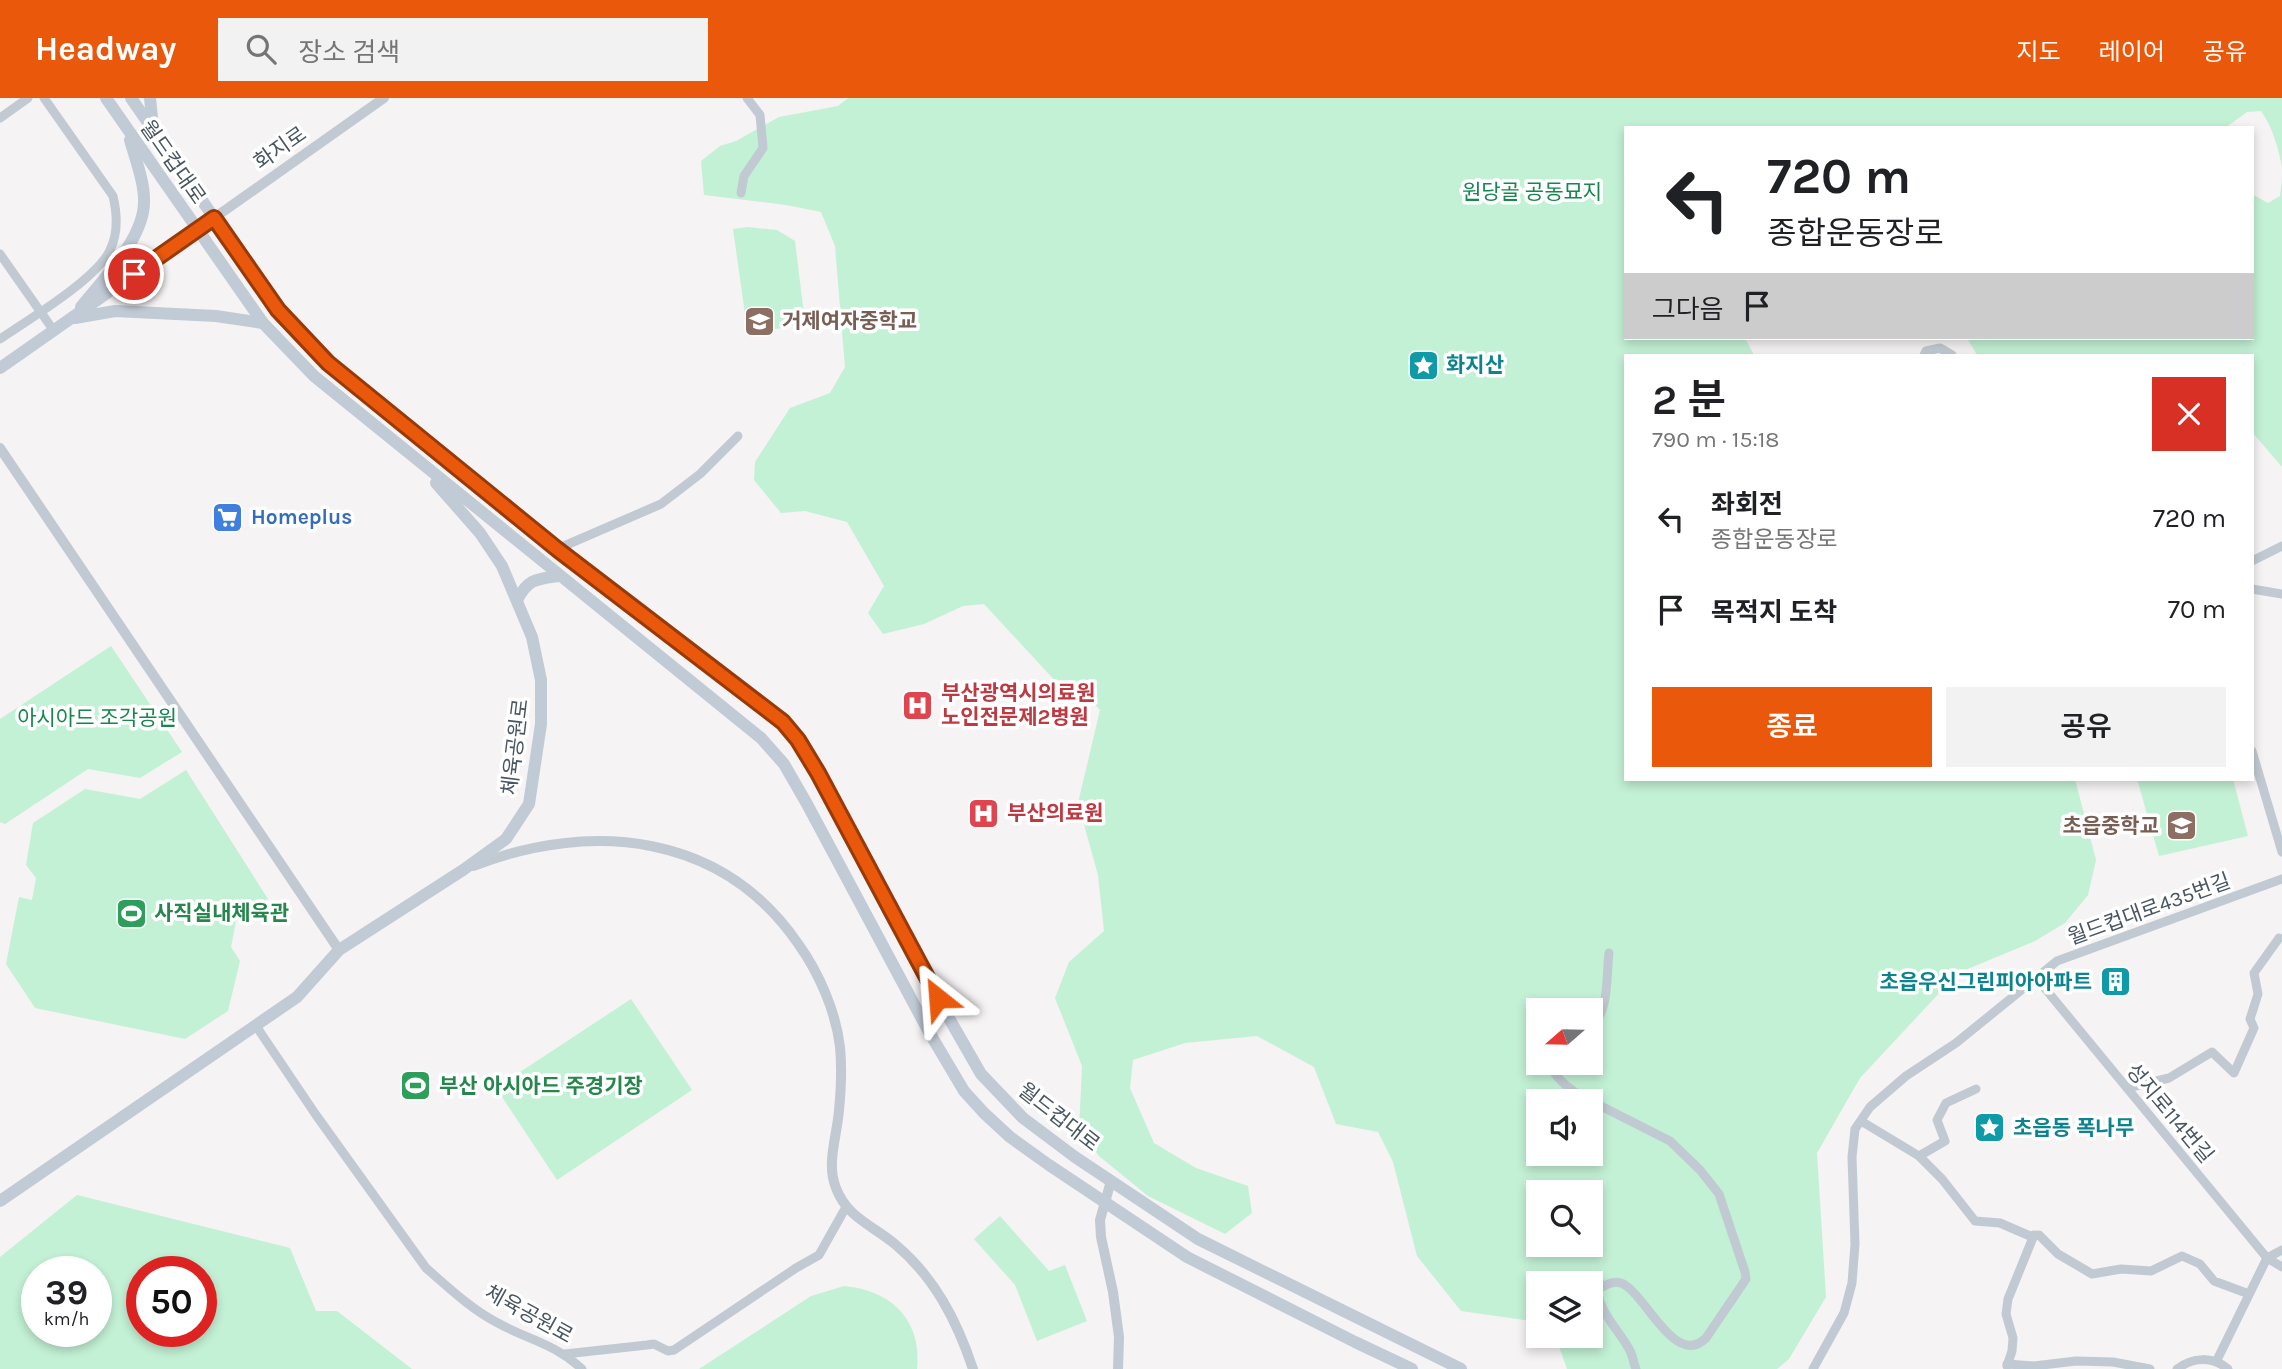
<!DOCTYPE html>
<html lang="ko">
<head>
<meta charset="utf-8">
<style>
  :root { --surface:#fff; --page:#f2f2f2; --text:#202124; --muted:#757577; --accent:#ea580c }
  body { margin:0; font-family:Karla,"Noto Sans KR",sans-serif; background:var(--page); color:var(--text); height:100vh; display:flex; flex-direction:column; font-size:26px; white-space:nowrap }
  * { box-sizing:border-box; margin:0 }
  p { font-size:23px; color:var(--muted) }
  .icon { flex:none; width:38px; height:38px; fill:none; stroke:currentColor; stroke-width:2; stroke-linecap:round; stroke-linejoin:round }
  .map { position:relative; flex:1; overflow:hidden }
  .panel { position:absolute; left:1624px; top:256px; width:630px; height:427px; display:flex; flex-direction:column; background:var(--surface); border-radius:0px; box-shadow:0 4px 10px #0003 }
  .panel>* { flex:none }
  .top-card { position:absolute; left:1624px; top:28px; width:630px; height:214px; border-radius:0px; box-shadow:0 4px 10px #0003; background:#fff; color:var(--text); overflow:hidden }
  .needle { width:46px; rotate:250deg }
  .buttons { position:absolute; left:1526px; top:900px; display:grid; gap:14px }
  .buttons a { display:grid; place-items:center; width:77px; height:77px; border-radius:0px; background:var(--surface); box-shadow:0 4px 10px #0003; font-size:35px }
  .speed { position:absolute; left:21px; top:1158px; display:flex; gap:14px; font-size:35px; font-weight:700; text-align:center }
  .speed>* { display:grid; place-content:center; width:91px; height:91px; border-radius:50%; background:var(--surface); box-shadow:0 4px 10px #0003; line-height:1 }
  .speed small { font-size:18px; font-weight:400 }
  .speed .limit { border:10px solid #d22; background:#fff; color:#111 }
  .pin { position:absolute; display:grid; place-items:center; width:60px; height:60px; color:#fff; margin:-30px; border:4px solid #fff; border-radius:50%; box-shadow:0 2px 7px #0007 }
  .me { position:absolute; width:77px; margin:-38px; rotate:332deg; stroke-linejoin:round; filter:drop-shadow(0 0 5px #0008) }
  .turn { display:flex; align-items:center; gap:24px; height:147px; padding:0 28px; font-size:32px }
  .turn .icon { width:91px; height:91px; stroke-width:2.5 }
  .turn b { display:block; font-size:49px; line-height:60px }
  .then { display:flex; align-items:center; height:66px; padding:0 28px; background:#0003; gap:14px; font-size:26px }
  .round { display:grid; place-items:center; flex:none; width:74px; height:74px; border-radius:0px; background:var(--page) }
  .headline { display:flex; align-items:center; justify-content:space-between; height:119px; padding:0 28px }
  h1 { font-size:42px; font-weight:600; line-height:52px }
  .cta { display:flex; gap:14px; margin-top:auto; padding:14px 28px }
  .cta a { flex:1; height:80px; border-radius:0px; background:var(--accent); color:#fff; font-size:28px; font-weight:600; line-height:80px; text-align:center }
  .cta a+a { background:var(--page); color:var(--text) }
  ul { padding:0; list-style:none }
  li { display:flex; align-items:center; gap:21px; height:91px; padding:0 28px }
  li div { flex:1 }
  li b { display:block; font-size:26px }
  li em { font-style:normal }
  header { display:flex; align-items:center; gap:42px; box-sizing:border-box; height:98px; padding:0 35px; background:var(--accent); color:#fff }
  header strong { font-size:33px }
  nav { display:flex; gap:38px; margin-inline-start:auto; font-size:24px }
  .search { width:490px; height:63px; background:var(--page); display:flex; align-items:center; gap:18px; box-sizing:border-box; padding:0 24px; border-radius:0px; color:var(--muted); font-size:26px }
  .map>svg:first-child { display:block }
</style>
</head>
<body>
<header>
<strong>Headway</strong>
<div class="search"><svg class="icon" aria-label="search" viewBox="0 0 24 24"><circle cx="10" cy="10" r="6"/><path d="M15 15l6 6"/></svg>장소 검색</div>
<nav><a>지도</a><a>레이어</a><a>공유</a></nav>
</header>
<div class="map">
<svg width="2282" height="1271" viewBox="0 0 2282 1271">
  <rect width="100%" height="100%" fill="#f5f3f3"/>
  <g fill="#c3f1d5" fill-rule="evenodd">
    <path d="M848,0H2282V69C2278,49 2273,30 2261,13L2247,14L2225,30H1626V240H1745L1754,257H1626V681H2075L2096,762L2088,797L2065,825L2035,843L1958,875L1860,980L1817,1055L1826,1199L1789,1261L1777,1271H1567L1555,1237H1591V1185H1538V1224L1461,1213L1417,1158L1393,1064L1378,1034L1336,1026L1314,969L1257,938L1185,945L1133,962L1130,990L1154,1045L1196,1070L1248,1088L1252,1115L1225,1136L1148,1098L1099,1058L1079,1032L1082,968L1055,900L1069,864L1104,833L1098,777L1078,705L1100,612L1086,597L1058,586L984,506L963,508L924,526L883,536L868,515L884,488L847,424L805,413L781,415L754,382L755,364L790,310L830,295L845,269L835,148L821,114L786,107L704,97L701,63L720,48L736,43L779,19L838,8ZM1538,912H1591V964H1538ZM1538,1003H1591V1055H1538ZM1538,1094H1591V1146H1538Z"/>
    <polygon points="2282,79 2282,369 2252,334 2252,257 1977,257 1967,240 2252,240 2252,96 2268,105 2280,98"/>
    <polygon points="747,129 777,132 795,143 805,225 748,237 733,131"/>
    <polygon points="111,548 182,654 140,680 88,671 5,726 0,724 0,621"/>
    <polygon points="186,672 268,801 236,823 231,849 240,863 228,913 185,941 35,910 6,866 19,799 32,802 36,780 26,767 33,725 85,691 140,701"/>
    <polygon points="2137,681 2233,681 2248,738 2159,758"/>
    <polygon points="631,901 692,992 557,1082 496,990"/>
    <path d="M77,1097L290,1150L316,1213H337L412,1271H0V1159ZM37,1174H96V1234H37ZM201,1174V1234H142V1174Z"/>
    <polygon points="1000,1118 1049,1173 1065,1167 1087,1223 1037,1243 1015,1187 974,1141"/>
    <path d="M844,1188C891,1192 922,1222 917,1271H699L811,1198Z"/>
  </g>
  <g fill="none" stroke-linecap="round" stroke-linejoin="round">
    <g stroke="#c1cad2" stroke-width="9">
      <polyline points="0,20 28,0"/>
      <polyline points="741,95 744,78 763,50 760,17 747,0"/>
      <polyline points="0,156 54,233"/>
      <path d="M0,241C28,222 97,181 110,152C118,136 117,115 113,98L44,0"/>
      <polyline points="1924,257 1926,253 1940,250 1952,257"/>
      <polyline points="557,451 661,406 700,376 738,338"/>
      <polyline points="2252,463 2282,448"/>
      <polyline points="2252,491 2282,496"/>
      <polyline points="2252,653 2282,754"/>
      <polyline points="2032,881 2043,888 2267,1160 2282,1169"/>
      <path d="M256,928L316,1017L426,1170C448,1189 471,1211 496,1224C528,1242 554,1245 582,1271"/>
      <path d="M1591,929C1610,913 1606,877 1609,855"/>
      <path d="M1550,964C1553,981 1575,995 1590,1003"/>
      <polyline points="2127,990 2169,980 2212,954 2234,975 2254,930 2250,921 2258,896 2254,875 2279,840"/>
      <path d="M1591,1003L1670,1043L1700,1072L1719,1096L1745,1174L1746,1181L1706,1240C1676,1270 1647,1200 1625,1187C1616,1181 1607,1186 1599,1191C1594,1210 1624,1237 1631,1255C1633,1260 1634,1266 1636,1271"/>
      <polyline points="1861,1023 1919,1058 1942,1081 1975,1123 2000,1125 2030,1138 2039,1137 2058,1156 2092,1176 2121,1171 2151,1173 2182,1158 2200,1166 2214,1183 2249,1196"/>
      <polyline points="1919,1058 1945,1043 1937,1022 1946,1005 1976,991"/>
      <polyline points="565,1256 647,1247 654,1246 668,1253 674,1252 796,1170 819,1157 846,1109"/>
      <polyline points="2217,1262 2267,1160 2282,1152"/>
      <polyline points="2007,1266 2034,1268 2076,1263 2113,1264 2150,1271"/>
      <polyline points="2007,1268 2012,1253 2013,1240 2006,1216 2008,1201 2034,1137"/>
      <polyline points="1813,1271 1844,1215 1852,1185 1855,1146 1852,1059 1855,1031 1870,1009 1906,978 1956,945 2057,863 2282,781"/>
      <path d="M2177,1271C2193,1259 2212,1258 2228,1271"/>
    </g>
    <g stroke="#c1cad2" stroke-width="10">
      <polyline points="197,132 384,0"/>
      <polyline points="0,350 339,852"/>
      <path d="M473,768C592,722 723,735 799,847C819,875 836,914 840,949C842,970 841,992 839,1012C837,1039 826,1065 836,1090C847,1120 874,1128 896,1147C935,1180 957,1223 973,1271"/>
      <polyline points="1111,1083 1100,1122 1101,1139 1113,1194 1119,1239 1118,1271"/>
    </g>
    <g stroke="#c1cbd6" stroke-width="12">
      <polyline points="106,0 263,225 314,278 761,640 784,666 807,706 929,934 964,993 984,1015 1010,1039 1049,1067 1187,1159 1355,1244 1412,1271"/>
      <polyline points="131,0 278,212 328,265 557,451 783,624 798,642 818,675 950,922 981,976 1023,1020 1075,1059 1198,1141 1461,1271"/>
      <polyline points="150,0 153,29"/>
      <path d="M81,209C103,181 146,139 144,101C144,82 135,60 130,42"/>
      <polyline points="75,220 115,213 216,218 263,225"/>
      <polyline points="0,270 197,132"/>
      <path d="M517,502C528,481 536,481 558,478"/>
      <polyline points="0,1103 297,899 339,852 463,772 506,741 529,706 541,626 541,582 532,539 502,468 480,435 436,385"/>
    </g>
  </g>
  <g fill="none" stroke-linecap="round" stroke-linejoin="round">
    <defs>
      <polyline id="route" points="134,176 214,120 278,212 328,265 557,451 783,624 798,642 818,675 938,900"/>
    </defs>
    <use href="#route" stroke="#983908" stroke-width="18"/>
    <use href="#route" stroke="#ea580c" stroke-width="12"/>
  </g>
  <defs>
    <symbol id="school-square" viewBox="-11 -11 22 22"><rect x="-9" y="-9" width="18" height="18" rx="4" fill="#8d6e63" stroke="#fff"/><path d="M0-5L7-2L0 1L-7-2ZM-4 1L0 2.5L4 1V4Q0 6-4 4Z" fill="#fff"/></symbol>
    <symbol id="sight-square" viewBox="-11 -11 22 22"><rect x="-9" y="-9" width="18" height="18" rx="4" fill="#0f9aa8" stroke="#fff"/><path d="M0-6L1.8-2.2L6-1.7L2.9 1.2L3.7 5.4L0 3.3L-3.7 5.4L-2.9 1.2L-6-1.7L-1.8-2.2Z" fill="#fff"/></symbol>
    <symbol id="supermarket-square" viewBox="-11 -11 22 22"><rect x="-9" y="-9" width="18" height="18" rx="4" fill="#3f7fe0" stroke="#fff"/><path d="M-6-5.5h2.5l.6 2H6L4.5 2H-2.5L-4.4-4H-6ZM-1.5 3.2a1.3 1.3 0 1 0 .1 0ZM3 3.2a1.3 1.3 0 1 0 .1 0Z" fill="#fff"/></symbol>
    <symbol id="hospital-square" viewBox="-11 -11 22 22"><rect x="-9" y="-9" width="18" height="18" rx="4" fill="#e0444e" stroke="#fff"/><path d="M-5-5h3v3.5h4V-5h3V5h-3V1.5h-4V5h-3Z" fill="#fff"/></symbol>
    <symbol id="stadium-square" viewBox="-11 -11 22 22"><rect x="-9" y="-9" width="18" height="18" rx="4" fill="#2e9e5b" stroke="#fff"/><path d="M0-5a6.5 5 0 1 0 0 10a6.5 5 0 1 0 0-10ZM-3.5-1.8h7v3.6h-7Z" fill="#fff"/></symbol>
    <symbol id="building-square" viewBox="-11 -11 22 22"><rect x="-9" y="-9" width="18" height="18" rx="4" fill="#0f9aa8" stroke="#fff"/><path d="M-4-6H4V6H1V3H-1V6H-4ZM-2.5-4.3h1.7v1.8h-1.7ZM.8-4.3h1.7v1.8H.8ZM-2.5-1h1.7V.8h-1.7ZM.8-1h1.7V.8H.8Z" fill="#fff"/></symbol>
  </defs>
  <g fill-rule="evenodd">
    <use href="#school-square" x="742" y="206" width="35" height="35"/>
    <use href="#sight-square" x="1406" y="250" width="35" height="35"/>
    <use href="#supermarket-square" x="210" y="402" width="35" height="35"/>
    <use href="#hospital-square" x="900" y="590" width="35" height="35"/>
    <use href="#hospital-square" x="966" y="698" width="35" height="35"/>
    <use href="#school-square" x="2164" y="710" width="35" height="35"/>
    <use href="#stadium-square" x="114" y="798" width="35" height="35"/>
    <use href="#building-square" x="2098" y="866" width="35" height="35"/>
    <use href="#stadium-square" x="398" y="970" width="35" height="35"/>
    <use href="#sight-square" x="1972" y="1012" width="35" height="35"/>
  </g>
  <g text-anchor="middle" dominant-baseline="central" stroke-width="7" stroke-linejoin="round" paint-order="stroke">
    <g font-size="21" fill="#4a5661" stroke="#fff">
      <text transform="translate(280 50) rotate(-35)">화지로</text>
      <text transform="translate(173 64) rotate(55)">월드컵대로</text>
      <text transform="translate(515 649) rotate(-83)">체육공원로</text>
      <text transform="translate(2149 811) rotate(-20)">월드컵대로435번길</text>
      <text transform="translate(2170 1015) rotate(50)">성지로114번길</text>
      <text transform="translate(1059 1019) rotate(38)">월드컵대로</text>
      <text transform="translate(529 1216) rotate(29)">체육공원로</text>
    </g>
    <g font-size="21" fill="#17864f" stroke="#fff">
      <text x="1532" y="94">원당골 공동묘지</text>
      <text x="97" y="620">아시아드 조각공원</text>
    </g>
    <g font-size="21" font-weight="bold" fill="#785e54" stroke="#fff" text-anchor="start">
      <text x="782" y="223">거제여자중학교</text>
      <text x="2159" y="728" text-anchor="end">초읍중학교</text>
    </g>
    <g font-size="21" font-weight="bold" fill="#0d838f" stroke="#fff" text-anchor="start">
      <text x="1446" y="267">화지산</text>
      <text x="2092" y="884" text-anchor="end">초읍우신그린피아아파트</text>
      <text x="2013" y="1030">초읍동 폭나무</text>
    </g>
    <g font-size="21" font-weight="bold" fill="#366cbe" stroke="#fff" text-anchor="start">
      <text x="251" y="419">Homeplus</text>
    </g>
    <g font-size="21" font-weight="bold" fill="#be3a42" stroke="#fff" text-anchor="start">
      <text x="941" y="595">부산광역시의료원<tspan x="941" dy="24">노인전문제2병원</tspan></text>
      <text x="1007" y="715">부산의료원</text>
    </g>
    <g font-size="21" font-weight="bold" fill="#27864d" stroke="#fff" text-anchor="start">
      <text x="154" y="815">사직실내체육관</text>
      <text x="439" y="988">부산 아시아드 주경기장</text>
    </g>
  </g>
</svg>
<div class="buttons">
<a><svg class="needle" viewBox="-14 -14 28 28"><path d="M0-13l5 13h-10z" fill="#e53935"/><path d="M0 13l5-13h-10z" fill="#757577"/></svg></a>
<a><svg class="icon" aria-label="sound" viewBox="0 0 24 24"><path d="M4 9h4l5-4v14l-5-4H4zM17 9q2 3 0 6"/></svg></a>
<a><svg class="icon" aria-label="search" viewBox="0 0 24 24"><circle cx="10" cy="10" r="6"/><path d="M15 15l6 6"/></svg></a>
<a><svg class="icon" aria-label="layers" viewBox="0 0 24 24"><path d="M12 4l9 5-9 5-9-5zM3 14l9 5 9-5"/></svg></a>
</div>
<div class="speed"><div>39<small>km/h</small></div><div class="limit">50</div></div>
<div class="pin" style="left:134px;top:176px;background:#d93025"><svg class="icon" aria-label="arrive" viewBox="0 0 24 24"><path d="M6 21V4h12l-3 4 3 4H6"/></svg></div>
<svg class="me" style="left:938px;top:900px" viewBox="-20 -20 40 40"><path d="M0-17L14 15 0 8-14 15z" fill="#ea580c" stroke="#fff" stroke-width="4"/></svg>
<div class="top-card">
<div class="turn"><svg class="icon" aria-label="left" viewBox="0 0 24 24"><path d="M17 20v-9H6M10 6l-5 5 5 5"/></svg><div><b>720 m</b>종합운동장로</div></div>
<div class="then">그다음<svg class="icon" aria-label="arrive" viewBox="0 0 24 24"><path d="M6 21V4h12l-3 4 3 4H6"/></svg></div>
</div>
<section class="panel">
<div class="headline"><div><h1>2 분</h1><p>790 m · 15:18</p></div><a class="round" style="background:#d93025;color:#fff"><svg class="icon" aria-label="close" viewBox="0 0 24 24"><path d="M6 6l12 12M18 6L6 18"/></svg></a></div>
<ul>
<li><svg class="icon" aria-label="left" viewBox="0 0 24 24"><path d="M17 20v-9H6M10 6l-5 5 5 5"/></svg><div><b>좌회전</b><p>종합운동장로</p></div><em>720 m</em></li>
<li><svg class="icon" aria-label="arrive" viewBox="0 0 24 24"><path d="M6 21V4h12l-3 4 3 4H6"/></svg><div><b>목적지 도착</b></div><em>70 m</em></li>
</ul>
<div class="cta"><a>종료</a><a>공유</a></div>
</section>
</div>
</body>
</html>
